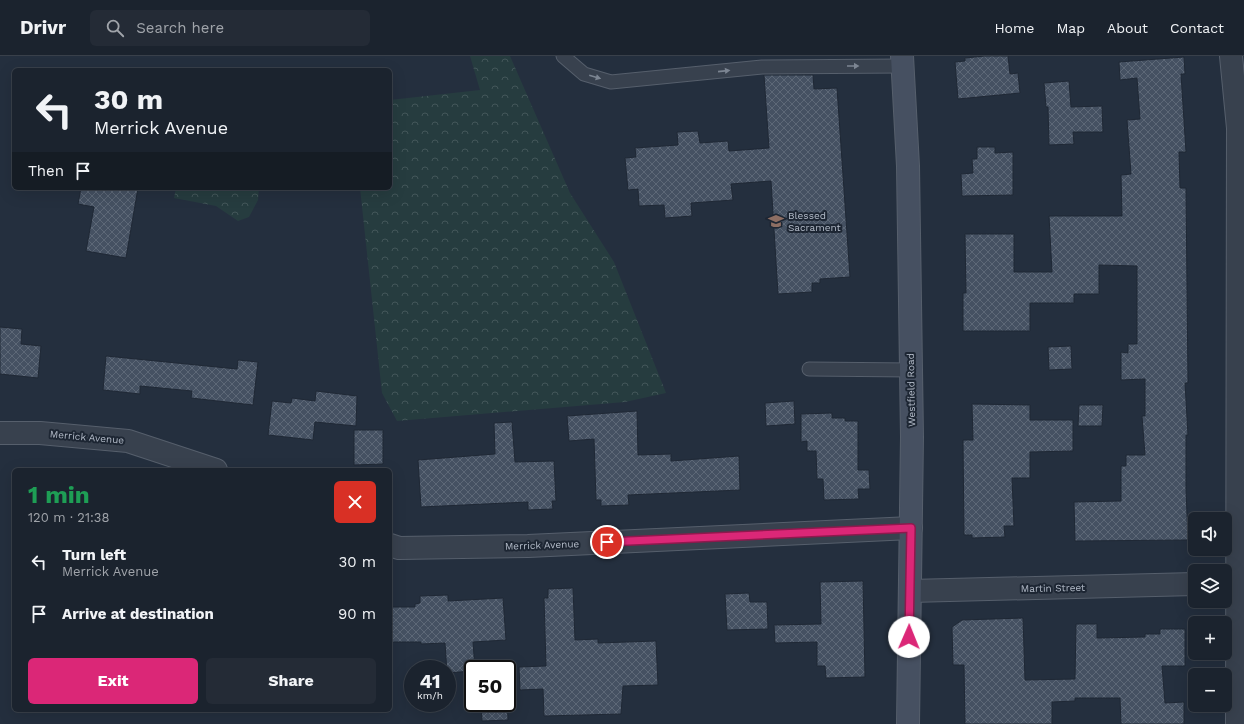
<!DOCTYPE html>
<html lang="en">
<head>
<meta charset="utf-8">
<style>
  :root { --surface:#1b232e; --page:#242b36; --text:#f1f3f6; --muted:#a0a4aa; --line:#39404a; --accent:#db2777 }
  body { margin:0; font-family:"Work Sans",sans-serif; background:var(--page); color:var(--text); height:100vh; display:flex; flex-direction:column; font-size:15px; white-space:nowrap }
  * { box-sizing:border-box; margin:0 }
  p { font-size:13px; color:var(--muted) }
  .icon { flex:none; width:22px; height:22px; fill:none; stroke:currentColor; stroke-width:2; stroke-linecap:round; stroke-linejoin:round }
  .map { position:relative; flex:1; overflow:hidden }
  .panel { position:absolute; left:12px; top:412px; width:380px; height:244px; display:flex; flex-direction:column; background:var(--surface); border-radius:6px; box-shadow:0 4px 16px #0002,0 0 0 1px var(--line) }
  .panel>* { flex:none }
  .guide { position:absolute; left:12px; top:12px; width:380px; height:122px; border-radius:6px; box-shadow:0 4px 16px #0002,0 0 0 1px var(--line); background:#1b232e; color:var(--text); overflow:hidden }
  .tools { position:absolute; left:1188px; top:456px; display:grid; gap:8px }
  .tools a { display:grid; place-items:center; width:44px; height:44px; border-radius:6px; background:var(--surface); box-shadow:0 4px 16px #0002,0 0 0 1px var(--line); font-size:20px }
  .speed { position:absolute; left:404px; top:604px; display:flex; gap:8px; font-size:20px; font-weight:700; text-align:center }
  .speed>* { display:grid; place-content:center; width:52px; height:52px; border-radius:50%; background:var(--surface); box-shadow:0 4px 16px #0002,0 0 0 1px var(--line); line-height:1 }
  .speed small { font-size:10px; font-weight:400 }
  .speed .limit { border:2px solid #111; border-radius:6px; background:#fff; color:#111 }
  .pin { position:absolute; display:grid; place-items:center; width:34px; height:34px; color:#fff; margin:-17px; border:2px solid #fff; border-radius:50%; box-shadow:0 1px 4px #0007 }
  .me { position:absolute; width:44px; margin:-22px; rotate:1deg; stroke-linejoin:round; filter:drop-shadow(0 0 3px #0008) }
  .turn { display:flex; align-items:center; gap:14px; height:84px; padding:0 16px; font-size:18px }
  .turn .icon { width:52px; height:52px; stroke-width:2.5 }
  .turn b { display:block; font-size:28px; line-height:34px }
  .then { display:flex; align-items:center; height:38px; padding:0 16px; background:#0003; gap:8px; font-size:15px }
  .round { display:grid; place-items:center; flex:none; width:42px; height:42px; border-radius:6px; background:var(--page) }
  .head { display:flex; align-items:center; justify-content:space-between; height:68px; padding:0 16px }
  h1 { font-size:24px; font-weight:700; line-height:30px; color:#1e9e55 }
  .action { display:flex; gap:8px; margin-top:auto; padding:8px 16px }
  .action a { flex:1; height:46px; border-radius:6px; background:var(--accent); color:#fff; font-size:16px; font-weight:700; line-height:46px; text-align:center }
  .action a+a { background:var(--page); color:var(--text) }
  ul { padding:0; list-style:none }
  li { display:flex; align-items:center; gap:12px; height:52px; padding:0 16px }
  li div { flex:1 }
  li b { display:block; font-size:15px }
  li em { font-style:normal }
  header { display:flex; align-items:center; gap:24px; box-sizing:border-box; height:56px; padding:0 20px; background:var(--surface); border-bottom:1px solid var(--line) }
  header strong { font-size:19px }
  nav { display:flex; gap:22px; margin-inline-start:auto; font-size:14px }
  .search { width:280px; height:36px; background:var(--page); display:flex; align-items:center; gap:10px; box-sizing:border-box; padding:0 14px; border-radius:6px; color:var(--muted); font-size:15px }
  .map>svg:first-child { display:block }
</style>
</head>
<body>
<header>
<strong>Drivr</strong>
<div class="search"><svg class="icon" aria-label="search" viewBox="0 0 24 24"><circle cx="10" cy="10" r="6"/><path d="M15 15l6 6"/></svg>Search here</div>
<nav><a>Home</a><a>Map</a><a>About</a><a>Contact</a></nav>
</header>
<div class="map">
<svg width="1244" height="668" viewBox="0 0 1244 668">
  <defs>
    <pattern id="forest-crowns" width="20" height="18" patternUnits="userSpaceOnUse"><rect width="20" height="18" fill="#263c3f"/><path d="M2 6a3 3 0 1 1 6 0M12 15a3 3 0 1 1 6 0" fill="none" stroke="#435659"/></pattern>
    <pattern id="building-cross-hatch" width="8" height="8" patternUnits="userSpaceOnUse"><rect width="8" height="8" fill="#455162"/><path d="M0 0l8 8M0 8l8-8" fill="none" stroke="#5d6877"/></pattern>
  </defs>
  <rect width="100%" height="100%" fill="#242f3e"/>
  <g fill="url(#forest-crowns)">
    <polygon points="470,0 510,0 570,137 614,206 666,337 625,346 397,365 382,337 360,132 390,132 390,44 480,34"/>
    <polygon points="176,132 259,132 258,144 249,161 238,165 216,150 174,142"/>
  </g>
  <g fill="url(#building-cross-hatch)" stroke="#1f2835">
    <polygon points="985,0 1008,0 1010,18 1018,17 1020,37 958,43 955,6 965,5 965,2"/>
    <polygon points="1184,1 1185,18 1181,18 1186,96 1179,96 1180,132 1186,132 1188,327 1185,327 1188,379 1186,379 1186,433 1188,484 1075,485 1074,446 1121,445 1121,410 1126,410 1126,399 1145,399 1142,360 1145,360 1145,323 1121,324 1121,296 1128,297 1128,288 1137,288 1137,210 1099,209 1099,238 1074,238 1074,247 1030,247 1030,275 963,275 963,237 966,237 965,178 1014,178 1014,216 1052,216 1049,160 1122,160 1121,119 1131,118 1127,64 1140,63 1137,22 1120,24 1119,6"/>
    <polygon points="764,19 813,19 814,33 837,32 850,221 820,223 820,227 812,227 812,236 778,238 771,125 731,128 733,144 691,147 692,160 665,162 664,149 639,150 638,133 628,134 625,102 636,101 635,92 678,89 677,76 698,75 700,87 728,85 729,95 769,92"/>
    <polygon points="1069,25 1071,51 1102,50 1103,76 1073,76 1074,88 1049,89 1048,51 1046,51 1044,27"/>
    <polygon points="977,91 995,91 995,97 1013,96 1013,139 962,140 961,118 973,117 972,103 977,103"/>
    <polygon points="81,132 138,132 126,202 86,195 94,151 78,148"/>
    <polygon points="0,271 22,273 21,288 41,290 38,322 0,318"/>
    <polygon points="1071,290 1072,313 1049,314 1048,291"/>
    <polygon points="106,300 237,313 238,304 258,306 253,349 191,342 192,335 140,330 140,338 103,334"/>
    <polygon points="316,335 357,340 356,370 315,366 313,384 268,379 272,345 291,347 292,342 315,345"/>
    <polygon points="794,345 795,368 766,370 765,347"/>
    <polygon points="972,348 1030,349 1030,364 1073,364 1073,395 1030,396 1030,422 1012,422 1014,470 1004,470 1005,481 972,482 972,479 964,479 963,384 973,384"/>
    <polygon points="1079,349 1103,349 1102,370 1078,370"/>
    <polygon points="637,355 638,399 671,398 671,405 739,400 740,434 628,439 629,449 601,450 601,444 596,444 594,383 569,385 567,360"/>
    <polygon points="832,357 832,362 845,362 845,365 858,365 858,414 869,414 870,433 858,433 859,443 824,444 823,423 817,423 816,395 807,395 807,385 801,386 801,358"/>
    <polygon points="512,366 515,406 554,405 556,445 552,445 553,453 528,454 528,446 421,451 418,404 495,398 494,367"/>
    <polygon points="354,374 383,374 383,408 354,409"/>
    <polygon points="863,525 865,621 826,622 825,610 817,610 817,586 775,587 774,569 821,568 820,526"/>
    <polygon points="573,532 575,584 598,583 598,587 656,585 658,629 623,630 621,658 544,660 543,633 520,634 519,611 546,610 544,542 548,542 548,533"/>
    <polygon points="749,537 750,546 767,546 768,573 727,574 725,538"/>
    <polygon points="448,539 448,545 503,542 506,584 473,586 475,613 473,615 447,617 445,587 421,588 421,586 390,586 390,551 415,551 415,548 420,547 420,540"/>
    <polygon points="1023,562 1025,624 1075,623 1076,568 1097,568 1097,582 1145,581 1145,578 1160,578 1160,573 1185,573 1185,610 1162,610 1165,647 1184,646 1184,668 1121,668 1120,642 1075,642 1075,645 1052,646 1052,668 965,668 964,609 953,609 952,571 962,564"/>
    <polygon points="507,640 508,664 482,665 481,647 507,647"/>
  </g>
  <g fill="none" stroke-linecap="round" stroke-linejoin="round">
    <defs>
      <g id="service">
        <polyline points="563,0 584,18 611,26 762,11 903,10"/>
        <polyline points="809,313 911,314"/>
      </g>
      <g id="minor">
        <polyline points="0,377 40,377 128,385 216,414"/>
        <polyline points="390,489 399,492 528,490 911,472"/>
        <polyline points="910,535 1195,528"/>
      </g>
      <polyline id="tertiary" points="1231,0 1238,72 1237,668"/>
      <polyline id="secondary" points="902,0 908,110 912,381 908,668"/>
    </defs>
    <use href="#service" stroke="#565f6c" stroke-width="15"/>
    <use href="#minor" stroke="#565f6c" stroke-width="24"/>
    <use href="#tertiary" stroke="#565f6c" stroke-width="24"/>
    <use href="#secondary" stroke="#565f6c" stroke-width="24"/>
    <use href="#service" stroke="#38414e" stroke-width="13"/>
    <use href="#minor" stroke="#38414e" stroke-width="22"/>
    <use href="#tertiary" stroke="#38414e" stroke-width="22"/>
    <use href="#secondary" stroke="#465061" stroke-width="22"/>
  </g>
  <defs><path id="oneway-solid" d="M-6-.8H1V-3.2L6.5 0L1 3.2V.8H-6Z"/></defs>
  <g fill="#7c8592">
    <use href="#oneway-solid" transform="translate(853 10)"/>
    <use href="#oneway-solid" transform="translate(724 15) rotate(-6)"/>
    <use href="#oneway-solid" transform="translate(595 21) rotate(16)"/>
  </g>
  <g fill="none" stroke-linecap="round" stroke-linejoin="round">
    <defs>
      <polyline id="route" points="607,486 911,472 909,581"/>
    </defs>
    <use href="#route" stroke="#8e194d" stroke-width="10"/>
    <use href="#route" stroke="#db2777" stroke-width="7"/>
  </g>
  <defs>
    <symbol id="school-bare" viewBox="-9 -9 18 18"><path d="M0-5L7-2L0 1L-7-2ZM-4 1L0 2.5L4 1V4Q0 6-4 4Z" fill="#8d6e63" stroke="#1d2633" stroke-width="2.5" paint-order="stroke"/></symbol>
  </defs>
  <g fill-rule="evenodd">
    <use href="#school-bare" x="765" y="154" width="22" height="22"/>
  </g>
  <g text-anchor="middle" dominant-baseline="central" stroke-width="4" stroke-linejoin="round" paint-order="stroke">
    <g font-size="10" fill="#b4bcc9" stroke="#1d2633" text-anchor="start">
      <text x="788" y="159">Blessed<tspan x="788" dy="12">Sacrament</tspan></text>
    </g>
    <g font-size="10" fill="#b4bcc9" stroke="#1d2633">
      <text transform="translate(911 334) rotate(-91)">Westfield Road</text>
      <text transform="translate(87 381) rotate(5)">Merrick Avenue</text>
      <text transform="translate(542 489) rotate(-2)">Merrick Avenue</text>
      <text transform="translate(1053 532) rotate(-1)">Martin Street</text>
    </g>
  </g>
</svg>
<div class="tools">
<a><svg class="icon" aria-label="sound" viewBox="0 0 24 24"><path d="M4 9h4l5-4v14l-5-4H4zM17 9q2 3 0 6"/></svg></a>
<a><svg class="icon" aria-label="layers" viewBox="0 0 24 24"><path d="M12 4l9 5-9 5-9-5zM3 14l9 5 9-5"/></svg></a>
<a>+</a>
<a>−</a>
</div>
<div class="speed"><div>41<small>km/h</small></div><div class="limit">50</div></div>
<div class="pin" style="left:607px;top:486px;background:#d93025"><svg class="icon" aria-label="arrive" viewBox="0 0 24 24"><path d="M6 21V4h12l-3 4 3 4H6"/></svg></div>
<svg class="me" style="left:909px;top:581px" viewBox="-20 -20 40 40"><circle r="19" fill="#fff"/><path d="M0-13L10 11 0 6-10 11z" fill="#db2777"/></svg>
<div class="guide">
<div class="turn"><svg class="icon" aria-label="left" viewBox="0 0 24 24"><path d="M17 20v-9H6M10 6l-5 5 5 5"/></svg><div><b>30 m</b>Merrick Avenue</div></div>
<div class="then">Then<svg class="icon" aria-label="arrive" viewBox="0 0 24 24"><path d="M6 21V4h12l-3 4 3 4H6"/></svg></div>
</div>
<section class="panel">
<div class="head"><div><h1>1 min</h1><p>120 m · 21:38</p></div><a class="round" style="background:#d93025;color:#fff"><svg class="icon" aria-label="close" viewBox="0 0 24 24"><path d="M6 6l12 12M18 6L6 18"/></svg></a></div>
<ul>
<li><svg class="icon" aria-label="left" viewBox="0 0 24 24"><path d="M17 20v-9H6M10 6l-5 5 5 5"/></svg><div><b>Turn left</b><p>Merrick Avenue</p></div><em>30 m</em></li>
<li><svg class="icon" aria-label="arrive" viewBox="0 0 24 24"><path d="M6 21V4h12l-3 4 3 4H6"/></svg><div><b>Arrive at destination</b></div><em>90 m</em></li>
</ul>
<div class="action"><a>Exit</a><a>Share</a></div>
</section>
</div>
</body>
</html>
